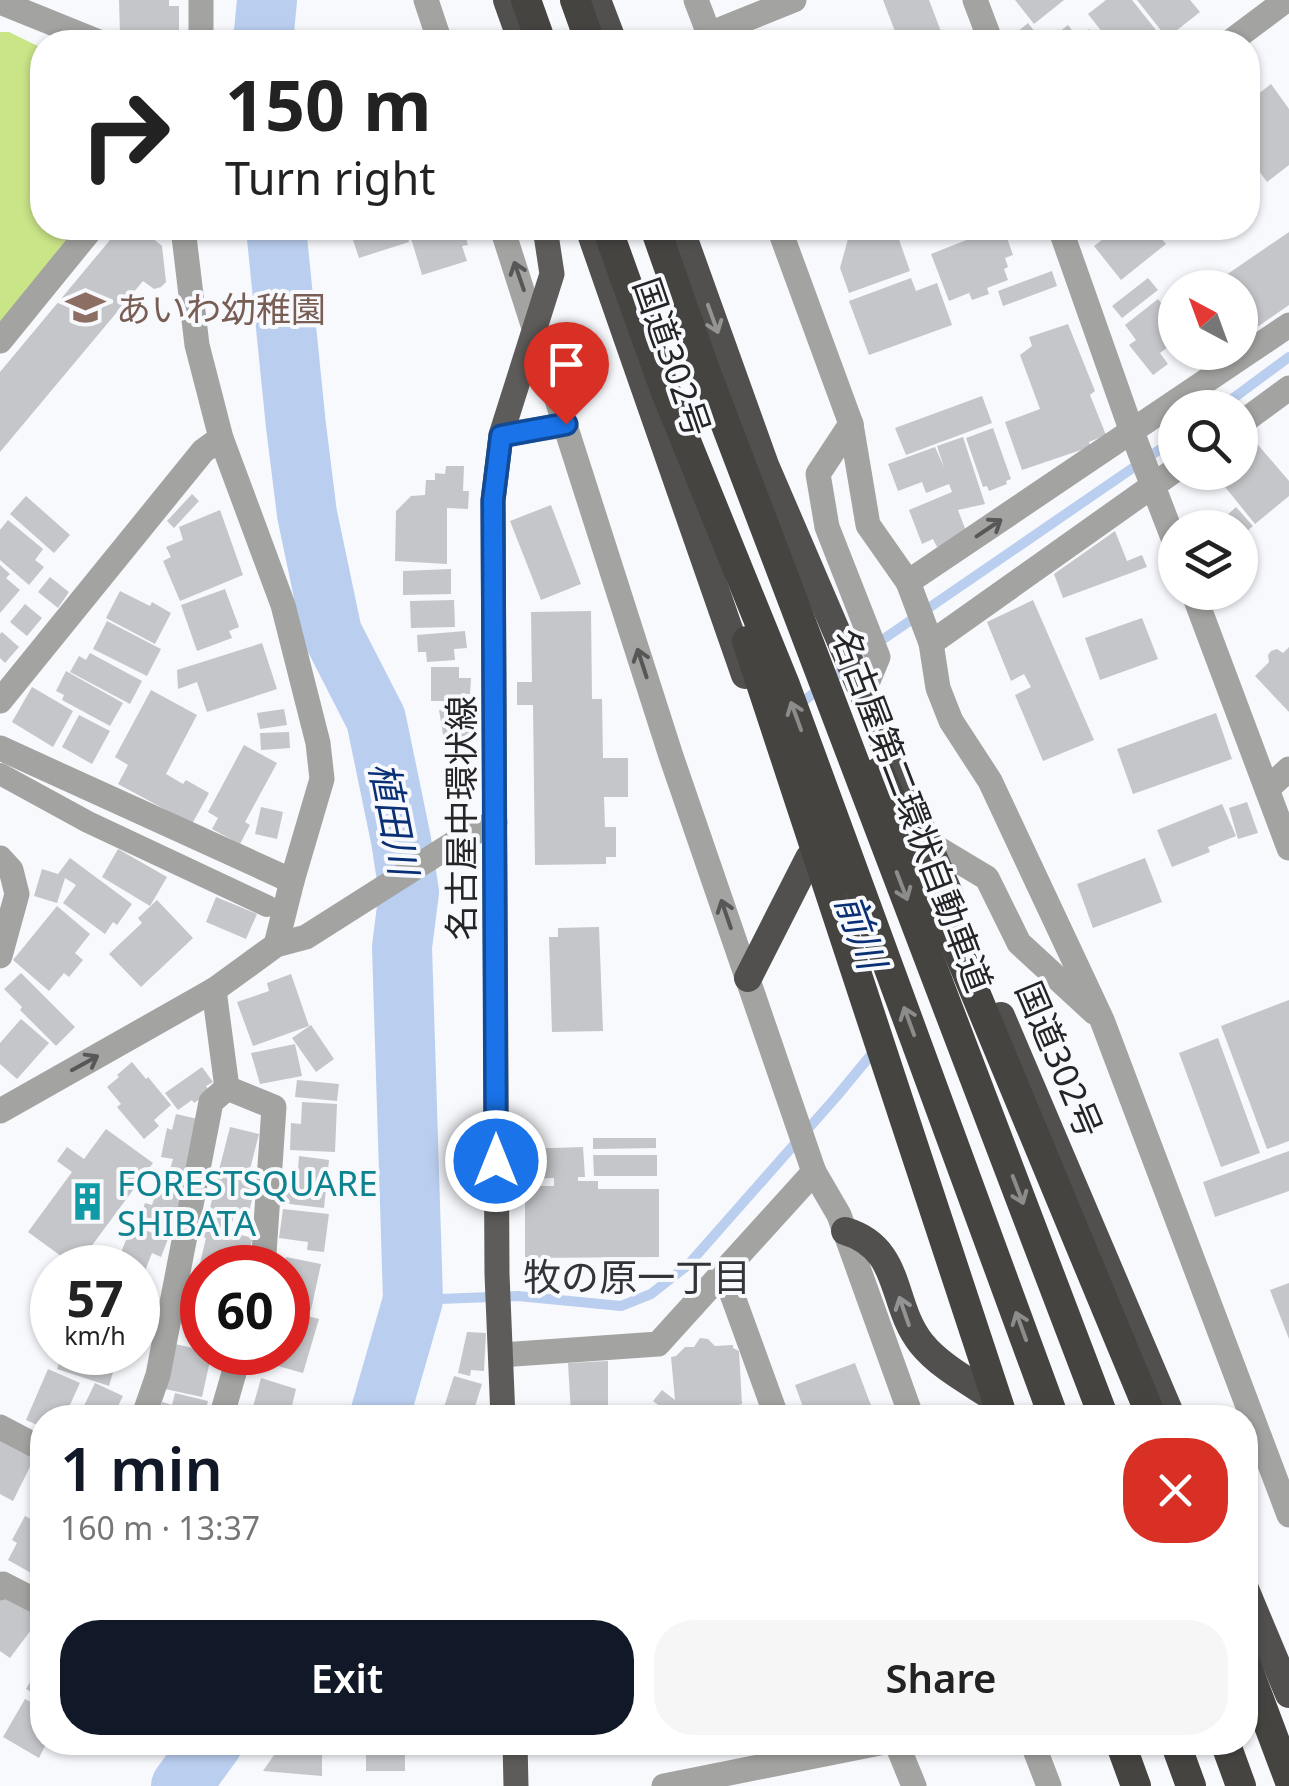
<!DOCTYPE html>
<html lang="en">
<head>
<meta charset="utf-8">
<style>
  :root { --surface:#fff; --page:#f6f6f6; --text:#222; --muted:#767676; --accent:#111827 }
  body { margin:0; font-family:"Noto Sans","Noto Sans JP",sans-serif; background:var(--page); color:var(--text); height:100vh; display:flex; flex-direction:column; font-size:38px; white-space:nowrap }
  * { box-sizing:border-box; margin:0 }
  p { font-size:32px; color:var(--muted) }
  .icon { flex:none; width:55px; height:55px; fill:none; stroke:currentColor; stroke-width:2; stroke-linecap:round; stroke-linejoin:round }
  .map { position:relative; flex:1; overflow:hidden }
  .drawer { position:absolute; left:30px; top:1405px; width:1228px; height:350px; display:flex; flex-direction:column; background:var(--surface); border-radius:40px; box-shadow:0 2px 8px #0004 }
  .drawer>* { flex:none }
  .guide { position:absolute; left:30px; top:30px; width:1230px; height:210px; border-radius:40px; box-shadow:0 2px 8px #0004; background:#fff; color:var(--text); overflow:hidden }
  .needle { width:65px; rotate:319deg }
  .controls { position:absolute; left:1158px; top:270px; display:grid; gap:20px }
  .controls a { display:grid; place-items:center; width:100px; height:100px; border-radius:50%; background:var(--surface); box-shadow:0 2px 8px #0004; font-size:50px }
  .speed { position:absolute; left:30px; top:1245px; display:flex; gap:20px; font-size:50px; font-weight:700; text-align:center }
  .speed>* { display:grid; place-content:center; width:130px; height:130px; border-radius:50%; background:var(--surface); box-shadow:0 2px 8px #0004; line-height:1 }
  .speed small { font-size:25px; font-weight:400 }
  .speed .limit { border:15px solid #d22; background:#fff; color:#111 }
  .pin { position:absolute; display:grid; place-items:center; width:85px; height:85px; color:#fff; margin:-102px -42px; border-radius:50% 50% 50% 0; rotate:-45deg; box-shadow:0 0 10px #0007 }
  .pin .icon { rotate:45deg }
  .me { position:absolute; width:110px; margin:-55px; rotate:0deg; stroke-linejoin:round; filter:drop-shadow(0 0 8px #0008) }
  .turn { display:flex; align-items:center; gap:35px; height:210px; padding:0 30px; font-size:45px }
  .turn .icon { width:130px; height:130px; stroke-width:2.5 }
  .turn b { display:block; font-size:70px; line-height:85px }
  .round { display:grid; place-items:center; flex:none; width:105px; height:105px; border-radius:40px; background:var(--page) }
  .summary { display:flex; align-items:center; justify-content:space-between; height:170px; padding:0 30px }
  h1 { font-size:60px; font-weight:600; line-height:75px; color:var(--accent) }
  .primary-button { display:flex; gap:20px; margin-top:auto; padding:20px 30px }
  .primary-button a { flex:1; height:115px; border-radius:40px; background:var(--accent); color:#fff; font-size:40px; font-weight:600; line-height:115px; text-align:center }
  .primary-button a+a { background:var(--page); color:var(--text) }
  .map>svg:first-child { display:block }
</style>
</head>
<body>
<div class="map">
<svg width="1289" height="1786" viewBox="0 0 1289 1786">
  <rect width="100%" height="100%" fill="#f8f9fd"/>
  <polygon fill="#cae488" points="0,32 9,32 42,48 42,228 80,228 0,326"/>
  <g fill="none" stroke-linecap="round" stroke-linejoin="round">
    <g stroke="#baceef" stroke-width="10">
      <polyline points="1220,408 1289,357"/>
      <polyline points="796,707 882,640 1175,439"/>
      <polyline points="413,1300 518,1296 621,1306 651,1294 688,1265 837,1096 875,1050"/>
    </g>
    <g stroke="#baceef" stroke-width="60">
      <polyline points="263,42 267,0"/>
      <polyline points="276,228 296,426 307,514 332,633 376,719 401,840 409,892 402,947 413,1300 379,1418"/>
      <polyline points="181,1786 213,1742"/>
    </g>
  </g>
  <g fill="#c4c6c9">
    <polygon points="119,0 169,0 169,6 179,6 179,39 155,39 155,33 120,33"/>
    <polygon points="883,0 929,0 945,42 899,42"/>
    <polygon points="1015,0 1064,0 1034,24"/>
    <polygon points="1106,0 1132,0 1164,40 1161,42 1110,42 1088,14"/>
    <polygon points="1137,0 1190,0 1200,12 1167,38"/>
    <polygon points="1028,23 1039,37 1032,42 1016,42 1011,37"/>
    <polygon points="1068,25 1078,38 1089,29 1100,42 1067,42 1059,32"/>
    <polygon points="1271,84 1289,109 1289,165 1267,182 1248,156 1248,102"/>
    <polygon points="120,228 140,228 162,246 166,282 161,287 154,289 143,281 0,452 0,372"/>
    <polygon points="349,228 405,228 409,242 359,258"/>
    <polygon points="408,228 463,228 468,245 462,246 467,261 422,275"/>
    <polygon points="851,228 895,228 910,271 849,293 840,268"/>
    <polygon points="1117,228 1152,228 1166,244 1121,280 1094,246"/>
    <polygon points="1004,229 1013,255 1005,258 1008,267 1004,269 1008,280 987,288 989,294 972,300 969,293 949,301 931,254 992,230 994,233"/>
    <polygon points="1289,232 1289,305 1240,339 1240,288 1207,288"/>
    <polygon points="1052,271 1057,286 1003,306 998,291"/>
    <polygon points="911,278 916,291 937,283 952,325 869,355 849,301"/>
    <polygon points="1148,278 1158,290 1122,318 1112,306"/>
    <polygon points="1158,299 1175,321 1175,342 1160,353 1168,364 1153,375 1129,345 1136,340 1125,325"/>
    <polygon points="1068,324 1095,391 1090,395 1106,435 1089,442 1090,447 1022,470 1005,422 1040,409 1020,355 1032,346 1029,337"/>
    <polygon points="982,396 992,423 906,455 895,428"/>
    <polygon points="993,428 1011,479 1006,481 1007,484 989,491 987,486 983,487 966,438"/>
    <polygon points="963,437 985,504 958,510 966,531 951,538 953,541 937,547 933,539 922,544 909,510 952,492 949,484 926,493 922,482 898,491 888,464 935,447 944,467 937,446"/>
    <polygon points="1253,439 1289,481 1289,496 1255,524 1213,472 1240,472 1240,449"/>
    <polygon points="446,466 464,466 463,491 469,491 468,509 447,508 447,564 395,561 396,511 411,496 425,495 426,480 435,480 435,473 445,474"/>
    <polygon points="192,494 199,501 174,528 167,521"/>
    <polygon points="26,496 70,535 54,553 10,514"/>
    <polygon points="551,505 581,584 541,600 510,521"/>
    <polygon points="1236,507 1253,526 1240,537 1240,528 1213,528"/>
    <polygon points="220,510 243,575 180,601 163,561 171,557 166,547 183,540 179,527"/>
    <polygon points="8,520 43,549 35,560 44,567 29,585 0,560 0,530"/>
    <polygon points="1115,531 1127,561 1142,555 1147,567 1063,598 1054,574"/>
    <polygon points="0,565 10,574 6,578 20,590 0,613"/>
    <polygon points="451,569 451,594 403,595 403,571"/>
    <polygon points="50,577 69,592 58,608 38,592"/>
    <polygon points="225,589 239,627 229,631 232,638 197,651 181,605"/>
    <polygon points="120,591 150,606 152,602 171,613 155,644 106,618"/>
    <polygon points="454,600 455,627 411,628 410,601"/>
    <polygon points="1033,600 1094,740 1043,761 1015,695 1031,687 1024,674 1011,681 987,622"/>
    <polygon points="25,604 42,618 27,636 10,622"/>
    <polygon points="591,611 592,699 602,699 603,758 628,758 628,797 604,797 605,827 616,827 616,857 606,857 606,864 535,865 533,705 517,705 517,682 532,682 531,612"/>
    <polygon points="1142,618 1158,659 1100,680 1085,638"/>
    <polygon points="107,621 161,649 147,676 93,649"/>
    <polygon points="465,631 467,648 454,649 455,660 427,662 426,652 418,652 417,635"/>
    <polygon points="2,632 19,647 5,663 0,658 0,634"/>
    <polygon points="262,643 277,689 207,712 197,682 178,689 177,670"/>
    <polygon points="1289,647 1289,712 1255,676 1269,662 1268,655 1271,651 1277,649 1283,653"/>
    <polygon points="90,653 142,681 130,704 70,672 79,656 86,660"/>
    <polygon points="431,667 459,667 459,678 471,678 470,694 463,694 463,701 431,701"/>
    <polygon points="66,671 123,703 110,726 62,700 64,695 56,691"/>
    <polygon points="32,687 73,711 53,747 12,722"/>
    <polygon points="151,690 197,715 166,774 183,784 186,780 209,793 192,824 118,784 128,765 115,757"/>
    <polygon points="472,704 478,740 445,746 439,710"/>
    <polygon points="284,709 287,725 260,729 257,713"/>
    <polygon points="1216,713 1232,759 1133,794 1117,749"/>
    <polygon points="79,715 110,731 92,764 62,747"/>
    <polygon points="289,732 290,748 261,750 260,733"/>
    <polygon points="244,745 277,763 245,822 250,825 240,844 212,829 218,818 208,812"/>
    <polygon points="1247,802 1258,833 1238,839 1229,808"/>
    <polygon points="1222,804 1236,836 1208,847 1210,852 1172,867 1157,830"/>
    <polygon points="261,807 283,812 277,839 255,834"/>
    <polygon points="118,849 167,877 150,906 102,877"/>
    <polygon points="70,858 132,904 117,925 113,922 105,934 63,903 76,885 65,878 57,903 34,896 42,869 58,874"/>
    <polygon points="1145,858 1162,902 1093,928 1077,884"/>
    <polygon points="216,897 257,914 246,939 206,922"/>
    <polygon points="157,900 193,938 141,987 109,954 142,923 138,918"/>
    <polygon points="57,906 90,934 75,953 83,960 69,977 64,973 49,991 13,960"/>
    <polygon points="599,927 603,1031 552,1032 549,937 558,937 558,928"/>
    <polygon points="21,973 75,1027 56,1046 20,1010 22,1007 4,989"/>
    <polygon points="291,974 309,1026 253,1046 237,1002 269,991 267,983"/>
    <polygon points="1289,1000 1289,1141 1267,1149 1221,1026"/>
    <polygon points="21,1019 49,1043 17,1079 0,1064 0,1043"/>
    <polygon points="311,1025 334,1059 316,1072 292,1038"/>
    <polygon points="1218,1038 1260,1153 1221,1167 1179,1053"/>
    <polygon points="295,1044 302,1076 260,1084 251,1053"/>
    <polygon points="132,1062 146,1079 148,1077 171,1105 154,1120 159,1126 144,1139 117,1107 121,1104 107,1087 119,1077 117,1075"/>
    <polygon points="202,1067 213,1082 206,1086 210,1092 194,1103 192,1100 178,1110 165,1093"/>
    <polygon points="297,1080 339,1084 337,1101 295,1097"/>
    <polygon points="302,1102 337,1104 335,1152 290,1150 291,1123 301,1124"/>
    <polygon points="176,1114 202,1120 187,1188 166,1183 173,1159 161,1157 167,1128 172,1130"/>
    <polygon points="230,1127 259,1134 248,1177 219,1170"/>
    <polygon points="106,1129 153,1163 76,1267 28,1232 72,1172 57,1161 67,1147 84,1159"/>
    <polygon points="593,1138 656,1138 656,1148 593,1149"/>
    <polygon points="583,1147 585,1177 578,1177 578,1181 598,1181 598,1189 659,1189 659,1257 525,1258 525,1192 536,1192 536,1186 554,1186 554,1178 523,1179 522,1149"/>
    <polygon points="1289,1151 1289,1191 1215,1217 1203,1182"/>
    <polygon points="593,1155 657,1155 657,1176 594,1176"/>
    <polygon points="299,1156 329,1160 324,1208 281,1203 284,1180 297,1182"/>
    <polygon points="218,1175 256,1184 249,1212 236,1209 230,1230 206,1224"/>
    <polygon points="163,1187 185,1193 174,1232 139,1222 145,1203 152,1205 156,1193 161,1194"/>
    <polygon points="283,1209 329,1214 324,1252 307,1250 308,1242 279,1238"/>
    <polygon points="132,1225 168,1239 161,1257 152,1253 143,1276 138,1274 138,1268 116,1265"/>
    <polygon points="205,1226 253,1238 250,1248 244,1247 239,1268 202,1268 202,1281 196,1280 206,1238 203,1237"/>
    <polygon points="286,1257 321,1264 311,1310 291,1306 292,1298 288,1298 288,1268 284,1268"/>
    <polygon points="1289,1283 1289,1339 1270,1290"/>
    <polygon points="192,1288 202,1290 202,1341 185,1337 192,1309 187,1307"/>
    <polygon points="288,1311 319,1319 303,1373 260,1361 263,1352 288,1352"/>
    <polygon points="467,1332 486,1333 484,1371 471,1370 470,1376 458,1373"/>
    <polygon points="700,1338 708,1339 715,1346 733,1345 733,1348 739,1351 742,1404 734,1406 737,1418 613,1418 616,1411 662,1408 653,1401 662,1390 675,1400 671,1357 676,1356 685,1347 694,1347"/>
    <polygon points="175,1344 202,1350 202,1352 212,1352 202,1397 165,1389"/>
    <polygon points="63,1352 87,1352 116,1362 109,1386 57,1369"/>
    <polygon points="608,1361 608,1412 571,1414 568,1363"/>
    <polygon points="855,1363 872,1408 847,1418 807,1418 795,1385"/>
    <polygon points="48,1369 80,1383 64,1418 42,1418 42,1427 26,1420"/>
    <polygon points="454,1376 482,1384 472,1416 444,1407"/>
    <polygon points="261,1378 296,1389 289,1418 264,1418 251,1414"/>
    <polygon points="95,1383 123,1396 112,1418 78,1418"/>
    <polygon points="175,1393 208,1401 204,1418 158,1418 162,1402 172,1405"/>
    <polygon points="0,1439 35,1457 13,1501 0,1494"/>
    <polygon points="25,1516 42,1525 42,1579 8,1560 17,1543 12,1540"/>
    <polygon points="2,1590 40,1618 10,1658 0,1651 0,1593"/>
    <polygon points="40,1664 42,1666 42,1699 26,1689"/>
    <polygon points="34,1697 42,1701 42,1742 47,1742 39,1758 3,1737 25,1699 31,1702"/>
    <polygon points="283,1742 322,1742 322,1776 263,1771"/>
    <rect x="366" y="1742" width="39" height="29"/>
  </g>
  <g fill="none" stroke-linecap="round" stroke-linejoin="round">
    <polyline stroke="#a3a3a1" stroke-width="22" points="0,774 88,822 267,906"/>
    <g stroke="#a3a3a1" stroke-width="25">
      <polyline points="426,0 440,42"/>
      <polyline points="696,0 712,42"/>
      <polyline points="975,0 991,42"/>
      <polyline points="0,2 99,42"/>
      <polyline points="709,34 794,0"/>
      <polyline points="201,42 201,0"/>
      <polyline points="1230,42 1286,0"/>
      <polyline points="183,228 197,345 221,438 283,605 318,743 322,779 292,881 276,945"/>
      <polyline points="502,228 671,756 814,1172 839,1215 912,1418"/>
      <polyline points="779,228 851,424 868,525 908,582 931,643 938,688 951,721 990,781 1102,1020 1289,1515"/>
      <polyline points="1060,228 1132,432 1175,543"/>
      <polyline points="0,341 92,228"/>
      <polyline points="851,424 818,474 827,527 878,657 863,693"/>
      <polyline points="1240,424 1289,388"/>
      <polyline points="501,435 566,425"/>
      <polyline points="908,582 1289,325"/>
      <polyline points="1193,592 1289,848"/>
      <polyline points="931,643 1175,470"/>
      <polyline points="0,701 203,451 221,438"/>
      <polyline points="0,748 292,881"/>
      <polyline points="1267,789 1289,769"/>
      <polyline points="927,842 987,878 1019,943 1094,1012"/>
      <polyline points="0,858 11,870 17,894 0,956"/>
      <polyline points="214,990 227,1088 274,1107 263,1268"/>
      <polyline points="0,1111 214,990 276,945 306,937 454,843 495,822"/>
      <polyline points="724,1272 777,1418"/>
      <polyline points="501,1355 658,1344 814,1172"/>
      <polyline points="143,1418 158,1375 211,1102 227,1088"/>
      <polyline points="221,1418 240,1352"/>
      <polyline points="0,1427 42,1449"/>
      <polyline points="0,1588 3,1584 42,1604"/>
      <polyline points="896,1742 914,1786"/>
      <polyline points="1032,1742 1049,1786"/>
      <polyline points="664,1786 885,1742"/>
    </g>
    <g stroke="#5d5c5a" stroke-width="25">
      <polyline points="503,1418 497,1274 493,501 501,435 552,274 545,228"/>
      <polyline points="515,1742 516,1786"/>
    </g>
    <g stroke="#51504e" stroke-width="28">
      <polyline points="507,0 522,42"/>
      <polyline points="597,0 613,42"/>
      <polyline points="589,228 745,675"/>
      <polyline points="680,228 765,465 951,898"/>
      <polyline points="748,978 809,858"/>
      <polyline points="1001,1016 1172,1418"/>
      <path d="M845,1231C903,1248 890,1304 921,1343C940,1367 972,1383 997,1400"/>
      <polyline points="1245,1589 1289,1694"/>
    </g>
    <g stroke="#454441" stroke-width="30">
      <polyline points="526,0 541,42"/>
      <polyline points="575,0 590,42"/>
      <polyline points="607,228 664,387 785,685 1054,1418"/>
      <polyline points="655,228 705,370 1104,1418"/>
      <polyline points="747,641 1003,1418"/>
      <polyline points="879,772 955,944 1152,1418"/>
      <polyline points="1245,1662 1289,1779"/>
      <polyline points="1120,1742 1136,1786"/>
      <polyline points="1175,1742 1191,1786"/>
      <polyline points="1225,1742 1241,1786"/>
    </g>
  </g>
  <defs><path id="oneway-shaft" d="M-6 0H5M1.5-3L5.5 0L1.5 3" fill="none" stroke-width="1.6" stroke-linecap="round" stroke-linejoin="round" transform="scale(2.5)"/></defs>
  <g stroke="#575758">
    <use href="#oneway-shaft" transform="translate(519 276) rotate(-109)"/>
    <use href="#oneway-shaft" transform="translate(989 528) rotate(-34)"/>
    <use href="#oneway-shaft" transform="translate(642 663) rotate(-108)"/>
    <use href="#oneway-shaft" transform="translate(726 914) rotate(-109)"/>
    <use href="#oneway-shaft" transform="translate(85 1063) rotate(-29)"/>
  </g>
  <g stroke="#949494">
    <use href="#oneway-shaft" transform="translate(713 319) rotate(70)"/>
    <use href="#oneway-shaft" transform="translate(904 1311) rotate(-109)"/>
  </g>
  <g stroke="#8d8c8c">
    <use href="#oneway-shaft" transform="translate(796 716) rotate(-110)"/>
    <use href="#oneway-shaft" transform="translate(902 886) rotate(69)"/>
    <use href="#oneway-shaft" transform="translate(909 1021) rotate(-110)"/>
    <use href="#oneway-shaft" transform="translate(1018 1190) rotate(69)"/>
    <use href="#oneway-shaft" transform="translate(1021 1326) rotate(-110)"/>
  </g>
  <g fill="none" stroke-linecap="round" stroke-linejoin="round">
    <defs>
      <polyline id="route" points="496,1161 493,500 501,436 566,424"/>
    </defs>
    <use href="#route" stroke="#114b97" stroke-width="25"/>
    <use href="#route" stroke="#1a73e8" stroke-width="18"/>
  </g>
  <defs>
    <symbol id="school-bare" viewBox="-9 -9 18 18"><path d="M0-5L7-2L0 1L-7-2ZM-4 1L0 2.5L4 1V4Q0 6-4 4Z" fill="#8d6e63" stroke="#f8f9fd" stroke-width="2.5" paint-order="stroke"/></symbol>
    <symbol id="building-bare" viewBox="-9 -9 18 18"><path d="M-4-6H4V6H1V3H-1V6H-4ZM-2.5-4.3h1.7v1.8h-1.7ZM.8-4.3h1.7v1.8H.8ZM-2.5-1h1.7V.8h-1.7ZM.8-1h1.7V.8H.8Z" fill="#0f9aa8" stroke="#f8f9fd" stroke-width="2.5" paint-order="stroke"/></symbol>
  </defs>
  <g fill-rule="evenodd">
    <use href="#school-bare" x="58" y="280" width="55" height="55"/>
    <use href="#building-bare" x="60" y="1174" width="55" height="55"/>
  </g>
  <g text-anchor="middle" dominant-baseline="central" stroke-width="8" stroke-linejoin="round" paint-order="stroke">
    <g font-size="35" fill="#785e54" stroke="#f8f9fd" text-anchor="start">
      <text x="116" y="308">あいわ幼稚園</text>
    </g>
    <g font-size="35" fill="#252527" stroke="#f8f9fd">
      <text transform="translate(673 357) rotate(71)">国道302号</text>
      <text transform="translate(913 810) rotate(69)">名古屋第二環状自動車道</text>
      <text transform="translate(460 818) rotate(-90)">名古屋中環状線</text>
      <text transform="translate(1060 1059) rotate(67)">国道302号</text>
    </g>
    <g font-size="35" fill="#0d838f" stroke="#f8f9fd" text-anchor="start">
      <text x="117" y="1182">FORESTSQUARE<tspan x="117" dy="40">SHIBATA</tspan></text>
    </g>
    <g font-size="38" font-style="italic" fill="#092f75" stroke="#f8f9fd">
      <text transform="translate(395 818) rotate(79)">植田川</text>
      <text transform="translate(862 931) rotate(70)">前川</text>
    </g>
    <g font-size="38" fill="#333437" stroke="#f8f9fd">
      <text x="637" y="1276">牧の原一丁目</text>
    </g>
  </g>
</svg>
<div class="controls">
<a><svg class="needle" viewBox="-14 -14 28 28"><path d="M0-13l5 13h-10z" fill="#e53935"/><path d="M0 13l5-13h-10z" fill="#767676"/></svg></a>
<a><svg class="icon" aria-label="search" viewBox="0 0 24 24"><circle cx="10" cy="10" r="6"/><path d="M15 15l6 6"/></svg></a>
<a><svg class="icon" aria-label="layers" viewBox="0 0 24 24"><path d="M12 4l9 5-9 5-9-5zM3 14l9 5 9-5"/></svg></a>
</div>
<div class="speed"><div>57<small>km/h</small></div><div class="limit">60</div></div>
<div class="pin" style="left:566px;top:424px;background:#d93025"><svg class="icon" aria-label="arrive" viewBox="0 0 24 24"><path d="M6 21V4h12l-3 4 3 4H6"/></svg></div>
<svg class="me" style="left:496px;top:1161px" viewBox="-20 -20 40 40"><circle r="17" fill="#1a73e8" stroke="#fff" stroke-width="3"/><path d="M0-11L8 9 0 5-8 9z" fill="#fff"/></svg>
<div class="guide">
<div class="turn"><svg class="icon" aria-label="right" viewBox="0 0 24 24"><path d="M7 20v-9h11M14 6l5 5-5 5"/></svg><div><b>150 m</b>Turn right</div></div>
</div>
<section class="drawer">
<div class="summary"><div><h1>1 min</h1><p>160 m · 13:37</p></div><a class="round" style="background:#d93025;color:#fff"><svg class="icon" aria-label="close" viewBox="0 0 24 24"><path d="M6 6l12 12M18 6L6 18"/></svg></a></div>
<div class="primary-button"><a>Exit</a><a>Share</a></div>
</section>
</div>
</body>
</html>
